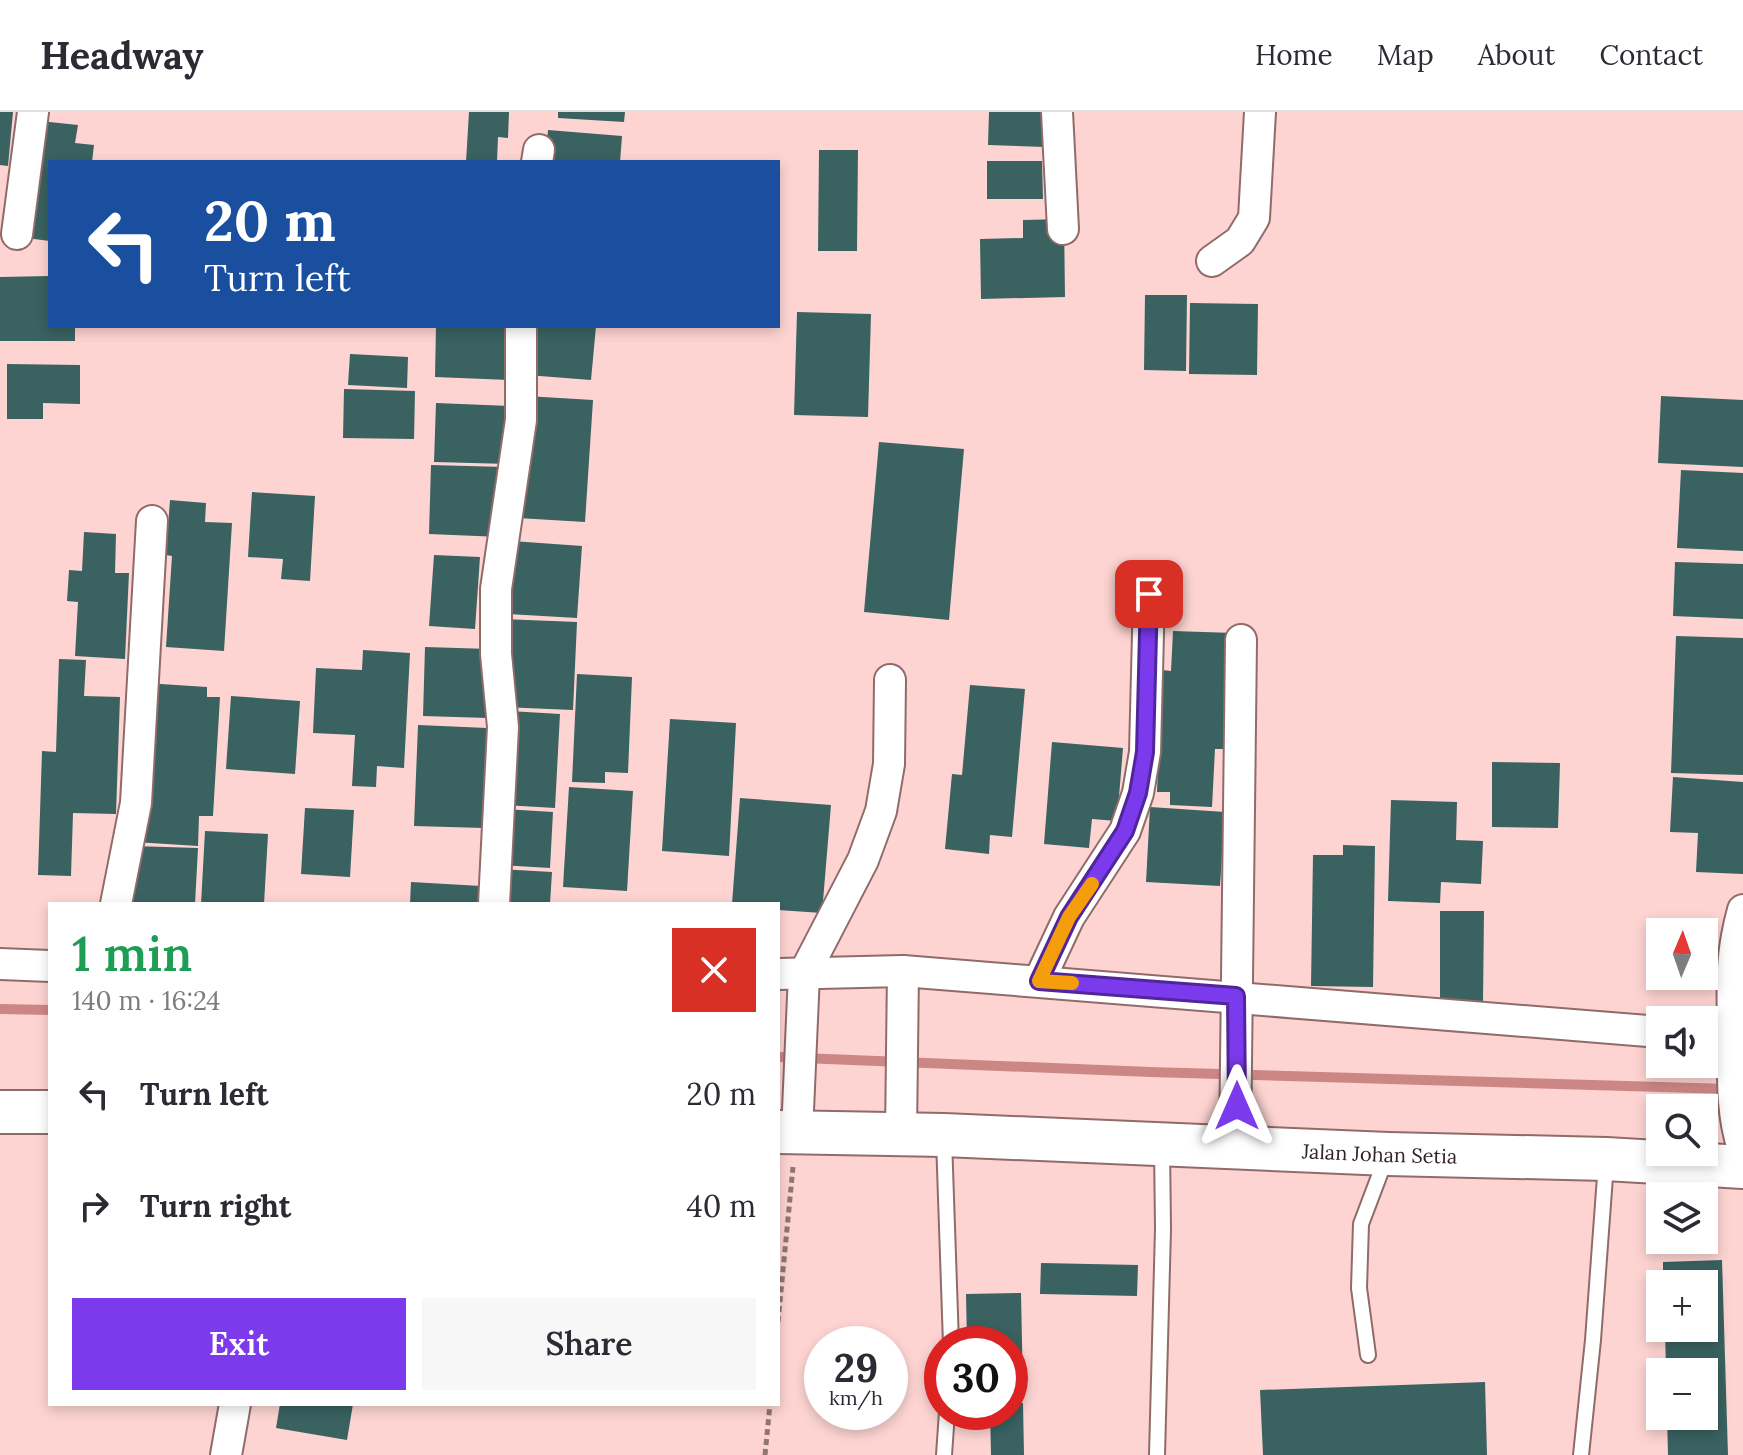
<!DOCTYPE html>
<html lang="en">
<head>
<meta charset="utf-8">
<style>
  :root { --surface:#fff; --page:#f7f7f7; --text:#2b2b33; --muted:#7c7c81; --line:#e1e1e2; --accent:#7c3aed }
  body { margin:0; font-family:Lora,serif; background:var(--page); color:var(--text); height:100vh; display:flex; flex-direction:column; font-size:30px; white-space:nowrap }
  * { box-sizing:border-box; margin:0 }
  p { font-size:26px; color:var(--muted) }
  .icon { flex:none; width:44px; height:44px; fill:none; stroke:currentColor; stroke-width:2; stroke-linecap:round; stroke-linejoin:round }
  .map { position:relative; flex:1; overflow:hidden }
  .details { position:absolute; left:48px; top:790px; width:732px; height:504px; display:flex; flex-direction:column; background:var(--surface); border-radius:0px; box-shadow:0 4px 12px #0003 }
  .details>* { flex:none }
  .top-card { position:absolute; left:48px; top:48px; width:732px; height:168px; border-radius:0px; box-shadow:0 4px 12px #0003; background:#1a4fa0; color:#fff; overflow:hidden }
  .needle { width:52px; rotate:2deg }
  .tools { position:absolute; left:1646px; top:806px; display:grid; gap:16px }
  .tools a { display:grid; place-items:center; width:72px; height:72px; border-radius:0px; background:var(--surface); box-shadow:0 4px 12px #0003; font-size:40px }
  .speed { position:absolute; left:804px; top:1214px; display:flex; gap:16px; font-size:40px; font-weight:700; text-align:center }
  .speed>* { display:grid; place-content:center; width:104px; height:104px; border-radius:50%; background:var(--surface); box-shadow:0 4px 12px #0003; line-height:1 }
  .speed small { font-size:20px; font-weight:400 }
  .speed .limit { border:12px solid #d22; background:#fff; color:#111 }
  .pin { position:absolute; display:grid; place-items:center; width:68px; height:68px; color:#fff; margin:-34px; border-radius:16px; box-shadow:0 4px 12px #0006 }
  .me { position:absolute; width:88px; margin:-44px; rotate:0deg; stroke-linejoin:round; filter:drop-shadow(0 0 6px #0008) }
  .turn { display:flex; align-items:center; gap:28px; height:168px; padding:0 24px; font-size:36px }
  .turn .icon { width:104px; height:104px; stroke-width:2.5 }
  .turn b { display:block; font-size:56px; line-height:68px }
  .round { display:grid; place-items:center; flex:none; width:84px; height:84px; border-radius:0px; background:var(--page) }
  .summary { display:flex; align-items:center; justify-content:space-between; height:136px; padding:0 24px }
  h1 { font-size:48px; font-weight:600; line-height:60px; color:#1e9e55 }
  .primary-button { display:flex; gap:16px; margin-top:auto; padding:16px 24px }
  .primary-button a { flex:1; height:92px; border-radius:0px; background:var(--accent); color:#fff; font-size:32px; font-weight:600; line-height:92px; text-align:center }
  .primary-button a+a { background:var(--page); color:var(--text) }
  ul { padding:0; list-style:none }
  li { display:flex; align-items:center; gap:24px; height:112px; padding:0 24px }
  li div { flex:1 }
  li b { display:block; font-size:30px }
  li em { font-style:normal }
  header { display:flex; align-items:center; gap:48px; box-sizing:border-box; height:112px; padding:0 40px; background:var(--surface); border-bottom:2px solid var(--line) }
  header strong { font-size:38px }
  nav { display:flex; gap:44px; margin-inline-start:auto; font-size:28px }
  .map>svg:first-child { display:block }
</style>
</head>
<body>
<header>
<strong>Headway</strong>
<nav><a>Home</a><a>Map</a><a>About</a><a>Contact</a></nav>
</header>
<div class="map">
<svg width="1743" height="1343" viewBox="0 0 1743 1343">
  <rect width="100%" height="100%" fill="#fdd4d2"/>
  <g fill="none" stroke-linecap="round" stroke-linejoin="round">
    <g stroke="#cc8785" stroke-width="10">
      <polyline points="0,897 50,898"/>
      <polyline points="778,945 1150,960 1729,977"/>
    </g>
  </g>
  <g fill="#396260">
    <polygon points="0,0 13,0 8,54 0,53"/>
    <polygon points="469,0 509,0 508,26 498,25 497,50 466,50"/>
    <polygon points="558,0 625,0 624,10 558,6"/>
    <polygon points="989,0 1046,0 1045,35 988,33"/>
    <polygon points="40,9 78,13 75,31 94,33 92,50 50,50 50,129 26,126"/>
    <polygon points="548,18 622,24 620,50 545,50"/>
    <polygon points="819,38 858,38 857,139 818,139"/>
    <polygon points="987,49 1042,49 1043,87 987,87"/>
    <polygon points="1064,107 1065,185 981,187 980,127 1023,126 1023,108"/>
    <polygon points="50,164 50,214 75,214 75,229 0,229 0,165"/>
    <polygon points="1145,183 1187,183 1186,259 1144,258"/>
    <polygon points="1190,191 1258,192 1257,263 1189,262"/>
    <polygon points="797,200 871,202 868,305 794,303"/>
    <polygon points="436,214 511,214 509,268 435,265"/>
    <polygon points="531,214 596,214 591,268 527,263"/>
    <polygon points="350,242 408,245 407,276 348,273"/>
    <polygon points="7,252 80,253 80,292 43,291 43,307 7,307"/>
    <polygon points="344,277 415,279 414,327 343,326"/>
    <polygon points="526,284 593,288 585,410 518,406"/>
    <polygon points="1661,284 1743,288 1743,355 1658,351"/>
    <polygon points="436,291 512,294 510,352 434,350"/>
    <polygon points="879,330 964,337 949,508 864,500"/>
    <polygon points="431,353 504,355 501,425 429,422"/>
    <polygon points="1681,358 1743,361 1743,439 1677,436"/>
    <polygon points="252,380 315,384 310,469 281,467 283,447 248,445"/>
    <polygon points="170,388 206,391 205,410 232,411 224,539 166,535 172,444 166,443"/>
    <polygon points="84,420 116,422 115,461 129,461 125,547 75,544 78,490 67,489 69,458 82,459"/>
    <polygon points="512,429 582,434 577,506 507,502"/>
    <polygon points="434,443 480,445 475,517 429,514"/>
    <polygon points="1675,450 1743,452 1743,507 1673,504"/>
    <polygon points="505,507 577,510 573,598 501,595"/>
    <polygon points="1173,519 1234,521 1228,637 1215,637 1212,695 1170,693 1170,680 1157,680 1162,558 1171,559"/>
    <polygon points="1676,524 1743,526 1743,663 1671,661"/>
    <polygon points="425,535 490,537 488,606 423,604"/>
    <polygon points="363,538 410,541 404,656 377,654 376,675 352,674 355,623 313,621 316,556 362,558"/>
    <polygon points="59,547 86,548 84,584 120,585 116,702 73,701 71,764 38,763 42,639 56,640"/>
    <polygon points="577,562 632,565 628,661 605,660 605,671 572,670"/>
    <polygon points="145,571 207,575 207,585 220,585 213,704 199,704 198,734 135,730"/>
    <polygon points="970,573 1025,577 1012,725 990,723 989,742 945,737 952,662 962,663"/>
    <polygon points="231,584 300,589 295,662 226,657"/>
    <polygon points="509,599 560,602 555,696 504,693"/>
    <polygon points="670,607 736,611 729,744 662,739"/>
    <polygon points="418,613 487,616 484,716 414,714"/>
    <polygon points="1052,630 1123,636 1117,709 1092,707 1089,736 1044,732"/>
    <polygon points="1492,650 1560,651 1558,716 1492,715"/>
    <polygon points="1673,665 1743,670 1743,762 1696,760 1698,721 1670,720"/>
    <polygon points="569,675 633,679 627,779 563,775"/>
    <polygon points="740,686 831,693 822,801 778,798 778,792 732,792"/>
    <polygon points="1391,688 1457,690 1456,728 1483,729 1481,772 1441,770 1440,791 1388,789"/>
    <polygon points="1150,695 1225,700 1220,774 1146,770"/>
    <polygon points="305,696 354,698 350,765 301,762"/>
    <polygon points="502,697 553,700 550,756 498,753"/>
    <polygon points="205,719 268,722 264,792 201,792"/>
    <polygon points="1343,733 1375,734 1373,875 1311,874 1313,743 1343,743"/>
    <polygon points="133,734 198,736 195,792 130,792"/>
    <polygon points="498,757 552,760 550,792 496,792"/>
    <polygon points="411,770 481,774 480,792 410,792"/>
    <polygon points="1440,799 1484,799 1483,890 1440,890"/>
    <polygon points="1722,1148 1728,1343 1668,1343 1667,1304 1704,1304 1704,1260 1666,1260 1665,1216 1704,1216 1704,1172 1663,1172 1663,1150"/>
    <polygon points="1041,1151 1138,1153 1137,1184 1040,1182"/>
    <polygon points="1021,1181 1023,1280 1010,1280 1010,1232 967,1232 966,1182"/>
    <polygon points="1485,1270 1487,1343 1263,1343 1260,1278"/>
    <polygon points="1010,1291 1023,1291 1024,1343 991,1343 990,1300 1010,1300"/>
    <polygon points="280,1292 353,1292 347,1328 276,1316"/>
  </g>
  <g fill="none" stroke-linecap="round" stroke-linejoin="round">
    <defs>
      <g id="service">
        <polyline points="944,1027 951,1232"/>
        <polyline points="1368,1243 1359,1176 1361,1112 1386,1046"/>
        <polyline points="944,1343 947,1300"/>
        <polyline points="1157,1343 1163,1117 1162,1034"/>
        <polyline points="1581,1343 1593,1228 1606,1051"/>
      </g>
      <g id="minor">
        <polyline points="1057,0 1063,117"/>
        <polyline points="537,50 539,38"/>
        <polyline points="17,122 33,0"/>
        <polyline points="1212,149 1240,129 1254,106 1260,0"/>
        <polyline points="116,792 136,691 152,409"/>
        <polyline points="494,792 503,615 496,542 496,477 521,308 521,214"/>
        <path d="M1743,798C1729,849 1733,876 1733,927C1733,966 1731,999 1743,1037"/>
        <polyline points="0,852 50,854"/>
        <polyline points="778,862 903,859 1660,920"/>
        <polyline points="1039,869 1069,805 1125,719 1138,681 1145,640 1149,482"/>
        <polyline points="1704,924 1743,926"/>
        <polyline points="797,1021 804,862 863,748 881,699 889,652 890,568"/>
        <polyline points="901,1022 903,859"/>
        <polyline points="1235,1035 1241,528"/>
        <polyline points="226,1343 235,1292"/>
      </g>
      <g id="secondary">
        <polyline points="0,1000 50,1000"/>
        <path id="s1" d="M778,1020L944,1023L1388,1042L1606,1047L1743,1055"/>
      </g>
    </defs>
    <use href="#service" stroke="#906b6a" stroke-width="18"/>
    <use href="#minor" stroke="#906b6a" stroke-width="34"/>
    <use href="#secondary" stroke="#906b6a" stroke-width="46"/>
    <g stroke="#907574" stroke-width="5" stroke-dasharray="6 4" stroke-linecap="butt">
      <polyline points="778,1210 793,1055"/>
      <polyline points="765,1343 770,1292"/>
    </g>
    <use href="#service" stroke="#fff" stroke-width="14"/>
    <use href="#minor" stroke="#fff" stroke-width="30"/>
    <use href="#secondary" stroke="#fff" stroke-width="42"/>
  </g>
  <g fill="none" stroke-linecap="round" stroke-linejoin="round">
    <defs>
      <polyline id="route" points="1149,482 1145,640 1138,681 1125,719 1069,805 1039,869 1236,884 1237,994"/>
    </defs>
    <use href="#route" stroke="#51269a" stroke-width="20"/>
    <use href="#route" stroke="#7c3aed" stroke-width="14"/>
    <polyline stroke="#f59e0b" stroke-width="14" points="1072,871 1039,869 1069,805 1092,772"/>
  </g>
  <g text-anchor="middle" dominant-baseline="central" stroke-width="8" stroke-linejoin="round" paint-order="stroke">
    <g font-size="20" fill="#322323" stroke="#f9e8e7">
      <text stroke="none"><textPath href="#s1" startOffset="602">Jalan Johan Setia</textPath></text>
    </g>
  </g>
</svg>
<div class="tools">
<a><svg class="needle" viewBox="-14 -14 28 28"><path d="M0-13l5 13h-10z" fill="#e53935"/><path d="M0 13l5-13h-10z" fill="#7c7c81"/></svg></a>
<a><svg class="icon" aria-label="sound" viewBox="0 0 24 24"><path d="M4 9h4l5-4v14l-5-4H4zM17 9q2 3 0 6"/></svg></a>
<a><svg class="icon" aria-label="search" viewBox="0 0 24 24"><circle cx="10" cy="10" r="6"/><path d="M15 15l6 6"/></svg></a>
<a><svg class="icon" aria-label="layers" viewBox="0 0 24 24"><path d="M12 4l9 5-9 5-9-5zM3 14l9 5 9-5"/></svg></a>
<a>+</a>
<a>−</a>
</div>
<div class="speed"><div>29<small>km/h</small></div><div class="limit">30</div></div>
<div class="pin" style="left:1149px;top:482px;background:#d93025"><svg class="icon" aria-label="arrive" viewBox="0 0 24 24"><path d="M6 21V4h12l-3 4 3 4H6"/></svg></div>
<svg class="me" style="left:1237px;top:994px" viewBox="-20 -20 40 40"><path d="M0-17L14 15 0 8-14 15z" fill="#7c3aed" stroke="#fff" stroke-width="4"/></svg>
<div class="top-card">
<div class="turn"><svg class="icon" aria-label="left" viewBox="0 0 24 24"><path d="M17 20v-9H6M10 6l-5 5 5 5"/></svg><div><b>20 m</b>Turn left</div></div>
</div>
<section class="details">
<div class="summary"><div><h1>1 min</h1><p>140 m · 16:24</p></div><a class="round" style="background:#d93025;color:#fff"><svg class="icon" aria-label="close" viewBox="0 0 24 24"><path d="M6 6l12 12M18 6L6 18"/></svg></a></div>
<ul>
<li><svg class="icon" aria-label="left" viewBox="0 0 24 24"><path d="M17 20v-9H6M10 6l-5 5 5 5"/></svg><div><b>Turn left</b></div><em>20 m</em></li>
<li><svg class="icon" aria-label="right" viewBox="0 0 24 24"><path d="M7 20v-9h11M14 6l5 5-5 5"/></svg><div><b>Turn right</b></div><em>40 m</em></li>
</ul>
<div class="primary-button"><a>Exit</a><a>Share</a></div>
</section>
</div>
</body>
</html>
